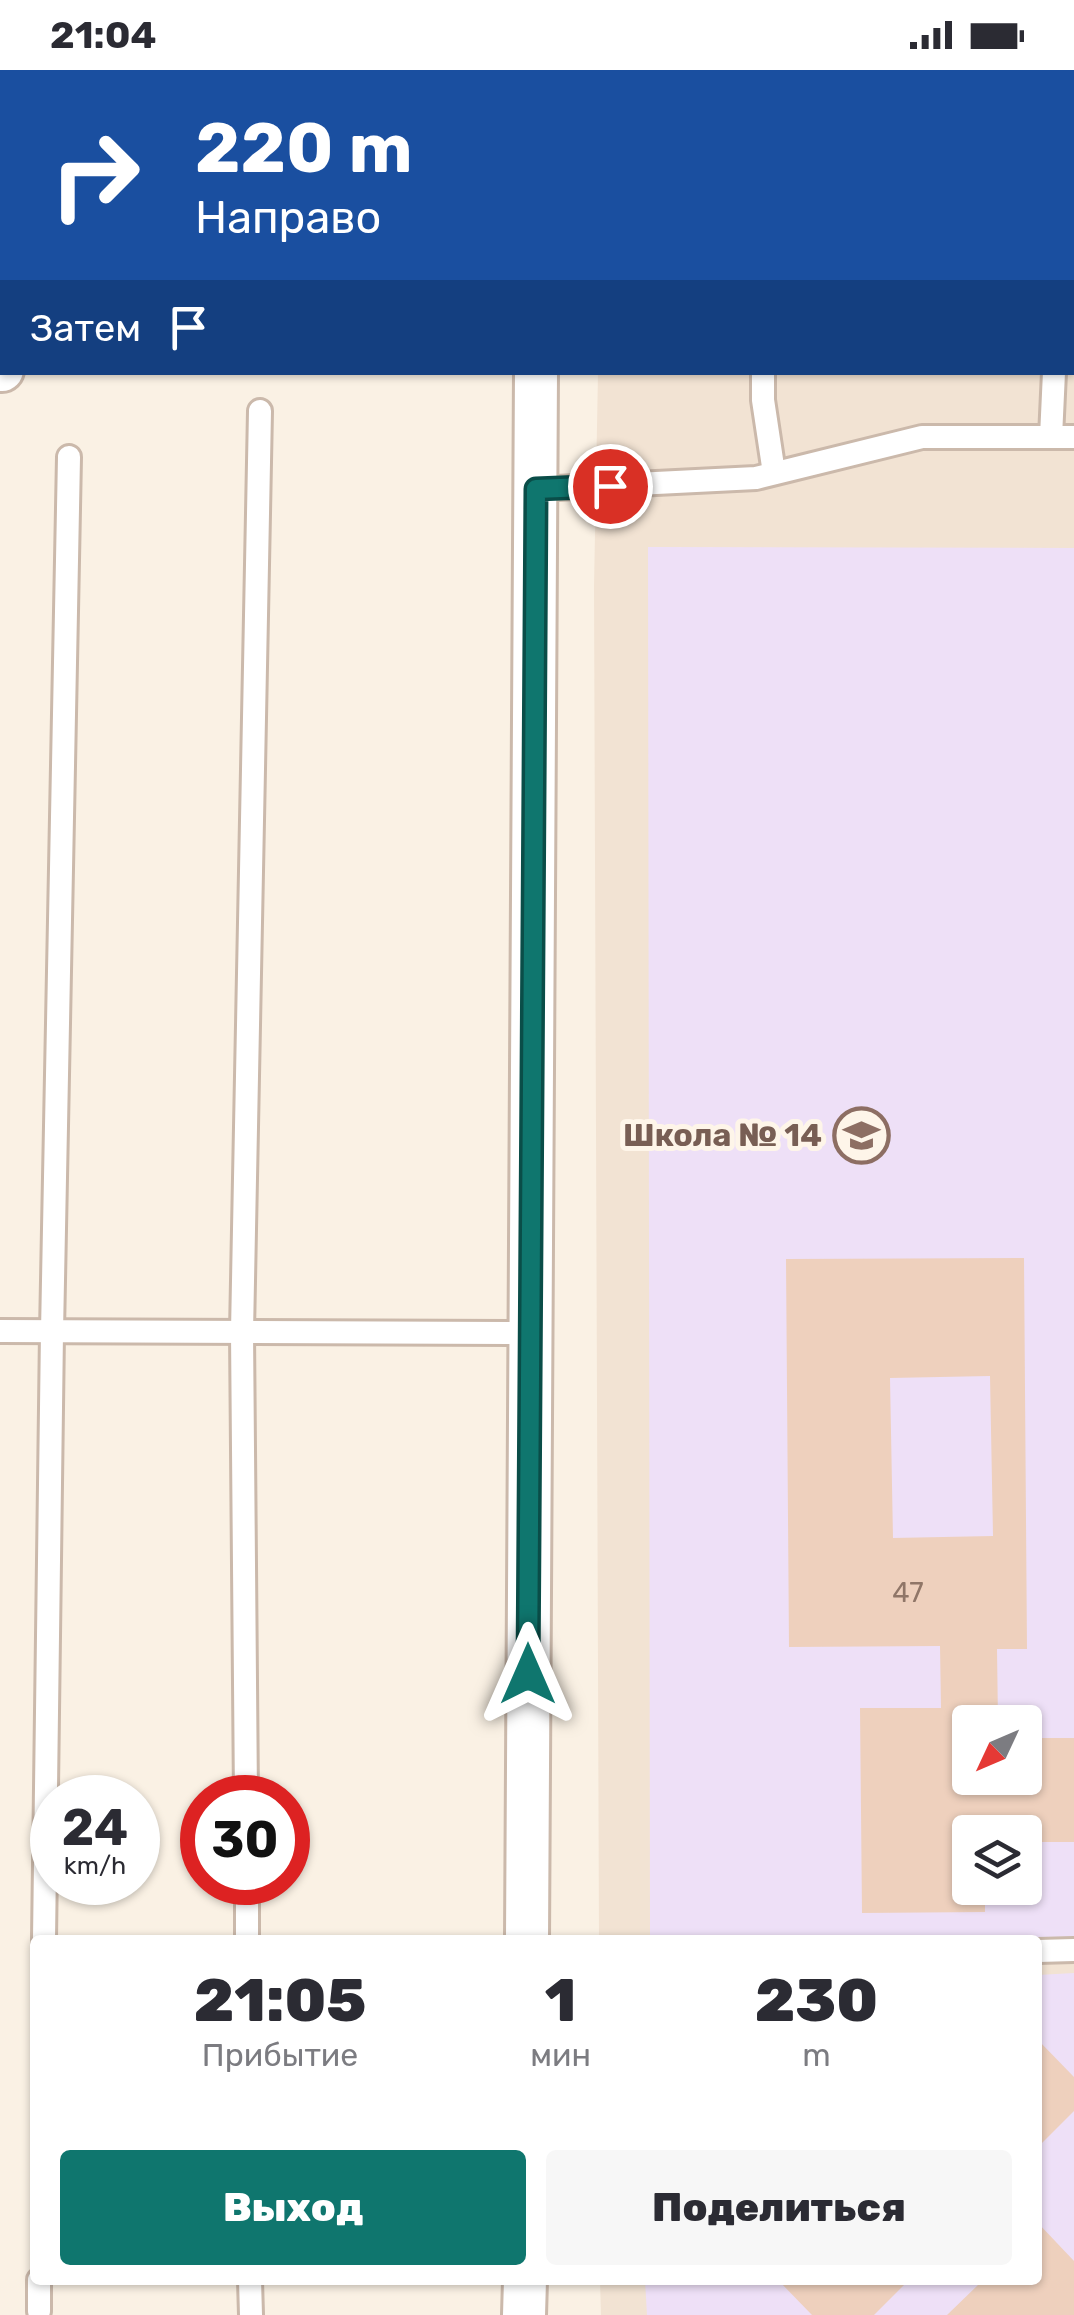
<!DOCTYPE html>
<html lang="ru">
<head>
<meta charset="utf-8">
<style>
  :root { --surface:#fff; --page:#f7f7f7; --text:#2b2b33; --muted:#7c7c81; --accent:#0f766e }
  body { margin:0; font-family:Rubik,sans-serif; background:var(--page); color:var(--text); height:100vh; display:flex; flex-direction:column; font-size:38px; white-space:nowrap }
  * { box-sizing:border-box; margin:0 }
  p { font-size:32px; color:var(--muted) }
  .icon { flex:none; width:55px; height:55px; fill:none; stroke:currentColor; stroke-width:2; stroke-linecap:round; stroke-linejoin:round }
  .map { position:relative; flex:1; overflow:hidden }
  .drawer { position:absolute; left:30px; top:1865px; width:1012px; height:350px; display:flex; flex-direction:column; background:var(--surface); border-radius:10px; box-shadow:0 2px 8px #0004 }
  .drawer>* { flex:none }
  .guide { position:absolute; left:0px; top:0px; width:1075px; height:305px; box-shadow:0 2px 8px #0004; background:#1a4fa0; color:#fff; overflow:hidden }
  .needle { width:65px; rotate:226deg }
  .controls { position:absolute; left:952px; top:1635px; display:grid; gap:20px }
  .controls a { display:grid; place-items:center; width:90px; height:90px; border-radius:10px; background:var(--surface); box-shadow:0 2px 8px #0004; font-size:50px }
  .speed { position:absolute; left:30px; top:1705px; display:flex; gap:20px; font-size:50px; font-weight:700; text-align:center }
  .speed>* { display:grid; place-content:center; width:130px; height:130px; border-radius:50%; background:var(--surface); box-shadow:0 2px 8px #0004; line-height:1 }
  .speed small { font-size:25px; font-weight:400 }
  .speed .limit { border:15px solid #d22; background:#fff; color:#111 }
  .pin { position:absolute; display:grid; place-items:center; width:85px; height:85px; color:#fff; margin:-42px; border:5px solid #fff; border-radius:50%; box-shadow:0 2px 10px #0007 }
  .me { position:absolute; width:110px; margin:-55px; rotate:0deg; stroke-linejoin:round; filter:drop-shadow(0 0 8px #0008) }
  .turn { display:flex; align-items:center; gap:35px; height:210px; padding:0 30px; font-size:45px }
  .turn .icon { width:130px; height:130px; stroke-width:2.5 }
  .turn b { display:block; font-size:70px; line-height:85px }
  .then { display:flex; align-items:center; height:95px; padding:0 30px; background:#0003; gap:20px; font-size:38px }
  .eta { display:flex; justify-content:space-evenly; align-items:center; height:170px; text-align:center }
  .eta b { font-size:60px; font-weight:800; line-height:70px }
  .primary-button { display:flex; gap:20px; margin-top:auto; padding:20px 30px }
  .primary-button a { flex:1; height:115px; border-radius:10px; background:var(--accent); color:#fff; font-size:40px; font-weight:800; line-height:115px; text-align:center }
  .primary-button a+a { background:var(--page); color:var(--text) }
  .status { display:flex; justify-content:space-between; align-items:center; height:70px; padding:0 50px; background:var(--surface); direction:ltr }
  .status svg { height:28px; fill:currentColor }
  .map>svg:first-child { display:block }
</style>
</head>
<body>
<div class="status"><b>21:04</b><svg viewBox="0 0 49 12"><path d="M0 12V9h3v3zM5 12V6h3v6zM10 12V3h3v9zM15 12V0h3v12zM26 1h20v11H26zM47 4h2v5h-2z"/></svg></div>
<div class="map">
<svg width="1074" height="2245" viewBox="0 0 1074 2245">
  <rect width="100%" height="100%" fill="#faf1e4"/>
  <path fill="#f2e3d3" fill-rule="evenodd" d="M605,0H1074V2245H601L600,2210H1038V1870H599L594,517L598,303L1072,302V2H605ZM970,1652H1025V1708H970ZM970,1762H1025V1818H970Z"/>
  <g fill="#eee0f7" fill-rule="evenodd">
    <path d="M648,477L1074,478V1869L650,1868ZM970,1652H1025V1708H970ZM970,1762H1025V1818H970Z"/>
    <polygon points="1074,1903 1074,2245 647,2245 645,2210 1038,2210 1038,1905"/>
  </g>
  <g fill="#eed0bd" fill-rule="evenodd">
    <path d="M1024,1188L1027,1579H997L998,1652H970V1708H1025V1668H1074V1772H1025V1762H970V1818H985V1842L862,1843L860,1638H941L940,1576L789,1577L786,1189ZM990,1306L993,1466L893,1468L890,1308Z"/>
    <polygon points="1038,1970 1074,2007 1074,2041 1038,2077"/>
    <polygon points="1038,2153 1074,2191 1074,2245 947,2245 978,2215 974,2210 1038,2210"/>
    <polygon points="778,2210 909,2210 874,2245 812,2245"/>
  </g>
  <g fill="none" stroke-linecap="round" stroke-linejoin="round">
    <defs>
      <g id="lane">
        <polyline points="5,2 5,0 29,2"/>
        <polyline points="885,2 885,0"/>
        <polyline points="0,37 2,18"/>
        <polyline points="0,189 2,192"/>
        <polyline points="763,302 763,330 774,403"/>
        <polyline points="1051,367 1054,302"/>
        <polyline points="536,419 756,408 922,367 1074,367"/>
        <polyline points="0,1261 531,1263"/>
        <polyline points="246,1728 242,1262 260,341"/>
        <polyline points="247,1812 247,1870"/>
        <polyline points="44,1870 52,1262 69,387"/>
        <polyline points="1038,1881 1074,1880"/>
        <polyline points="250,2210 251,2245"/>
        <polyline points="39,2241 39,2210"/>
      </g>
      <g id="street">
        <polyline points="545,2 545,0"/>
        <polyline points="0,300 2,300"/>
        <polyline points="527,1870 536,302"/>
        <polyline points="524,2245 525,2210"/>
      </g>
    </defs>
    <use href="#lane" stroke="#cbb9ab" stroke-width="28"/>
    <use href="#street" stroke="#cbb9ab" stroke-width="48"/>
    <use href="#lane" stroke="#fff" stroke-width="22"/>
    <use href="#street" stroke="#fff" stroke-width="42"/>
  </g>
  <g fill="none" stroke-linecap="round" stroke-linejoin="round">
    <defs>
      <polyline id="route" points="528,1604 536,419 610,416"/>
    </defs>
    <use href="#route" stroke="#0a4d48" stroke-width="25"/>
    <use href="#route" stroke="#0f766e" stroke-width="18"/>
  </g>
  <defs>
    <symbol id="school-ring" viewBox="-11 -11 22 22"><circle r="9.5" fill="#fef5e9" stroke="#8d6e63" stroke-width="1.5"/><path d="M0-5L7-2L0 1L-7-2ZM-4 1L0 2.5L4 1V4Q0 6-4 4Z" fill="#8d6e63"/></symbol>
  </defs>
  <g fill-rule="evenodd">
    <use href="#school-ring" x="830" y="1034" width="63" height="63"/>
  </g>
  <g text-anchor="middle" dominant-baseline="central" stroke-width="10" stroke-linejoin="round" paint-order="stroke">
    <g font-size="28" fill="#907668">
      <text x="908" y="1522">47</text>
    </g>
    <g font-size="32" font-weight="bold" fill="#785e54" stroke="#fef5e9" text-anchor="end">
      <text x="822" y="1065">Школа № 14</text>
    </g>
  </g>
</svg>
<div class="controls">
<a><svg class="needle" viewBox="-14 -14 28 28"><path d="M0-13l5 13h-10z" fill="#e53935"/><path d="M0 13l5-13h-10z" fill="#7c7c81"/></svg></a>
<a><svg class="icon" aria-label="layers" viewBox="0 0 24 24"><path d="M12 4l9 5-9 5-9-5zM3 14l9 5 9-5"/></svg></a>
</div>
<div class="speed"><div>24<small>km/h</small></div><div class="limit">30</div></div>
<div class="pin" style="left:610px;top:416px;background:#d93025"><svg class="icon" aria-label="arrive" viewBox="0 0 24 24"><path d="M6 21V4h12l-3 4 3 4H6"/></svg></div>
<svg class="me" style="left:528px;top:1604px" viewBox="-20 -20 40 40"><path d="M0-17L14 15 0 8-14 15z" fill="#0f766e" stroke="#fff" stroke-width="4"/></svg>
<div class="guide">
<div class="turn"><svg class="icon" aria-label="right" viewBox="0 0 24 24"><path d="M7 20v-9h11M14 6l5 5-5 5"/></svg><div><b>220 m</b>Направо</div></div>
<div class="then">Затем<svg class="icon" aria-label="arrive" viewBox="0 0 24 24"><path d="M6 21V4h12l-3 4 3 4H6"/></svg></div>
</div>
<section class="drawer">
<div class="eta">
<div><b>21:05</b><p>Прибытие</p></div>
<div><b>1</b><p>мин</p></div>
<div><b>230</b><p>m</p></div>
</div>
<div class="primary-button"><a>Выход</a><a>Поделиться</a></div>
</section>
</div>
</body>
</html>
